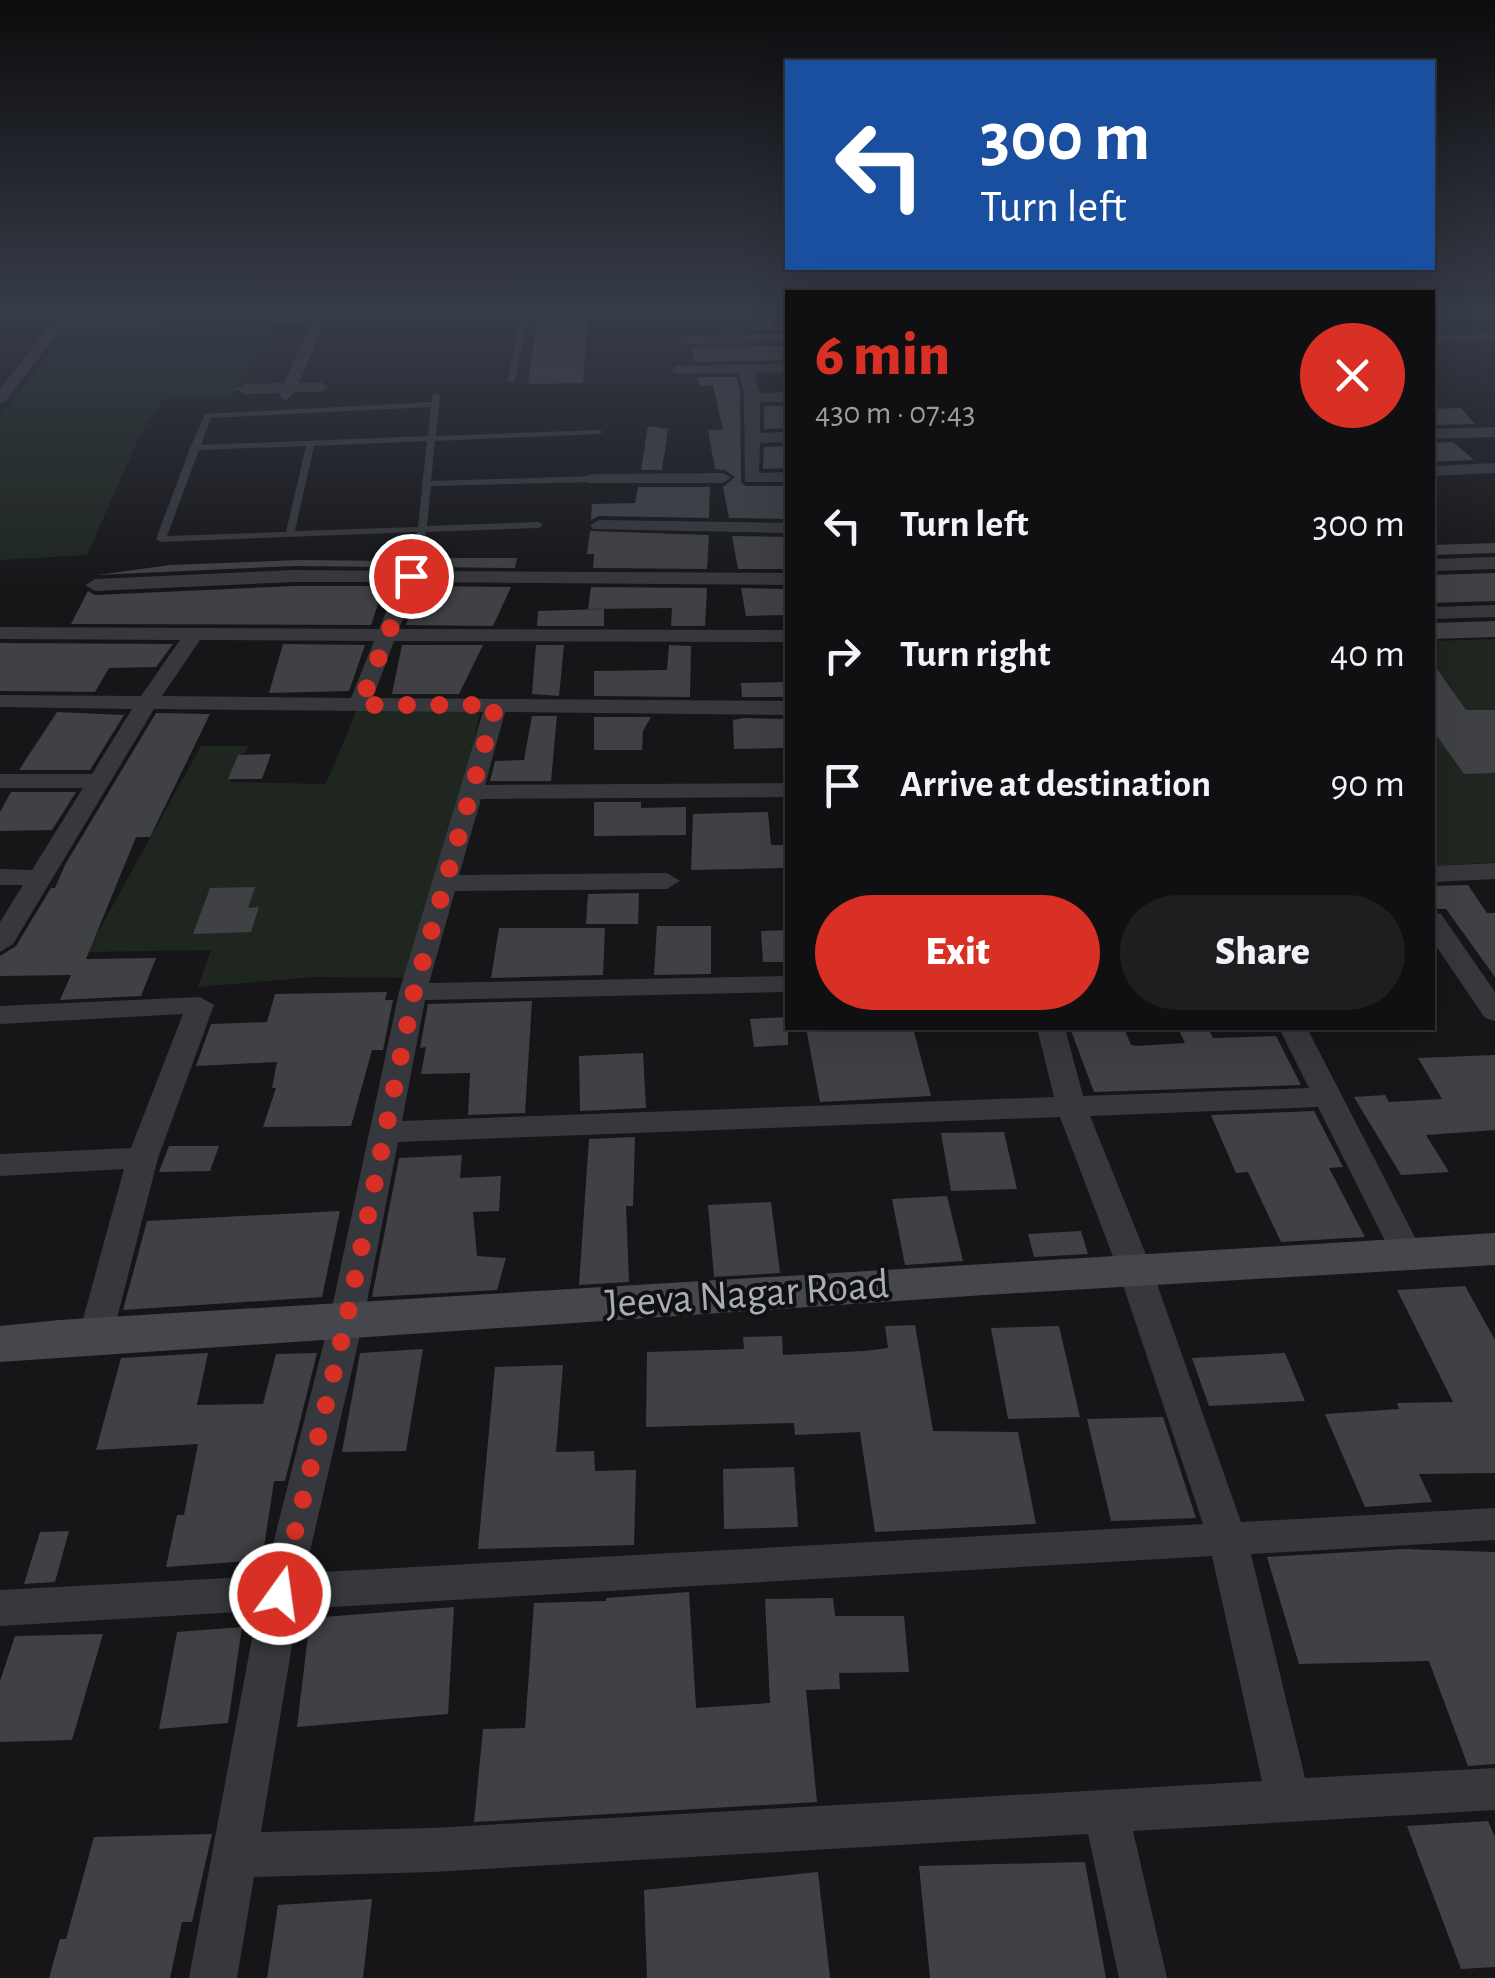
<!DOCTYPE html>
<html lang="en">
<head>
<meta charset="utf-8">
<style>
  :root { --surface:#101012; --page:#1e1e20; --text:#f1f3f6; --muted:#9c9d9f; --line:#303032; --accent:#d93025 }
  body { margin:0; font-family:"Alegreya Sans",sans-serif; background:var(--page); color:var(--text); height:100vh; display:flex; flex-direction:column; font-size:38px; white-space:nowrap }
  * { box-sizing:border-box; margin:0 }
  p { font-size:32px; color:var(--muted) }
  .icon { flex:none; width:55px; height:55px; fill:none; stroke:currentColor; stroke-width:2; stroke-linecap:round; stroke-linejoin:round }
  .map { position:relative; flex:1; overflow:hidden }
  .drawer { position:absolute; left:785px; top:290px; width:650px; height:740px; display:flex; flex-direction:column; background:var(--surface); border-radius:0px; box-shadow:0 10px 40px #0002,0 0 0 2px var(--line) }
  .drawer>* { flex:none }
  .top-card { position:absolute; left:785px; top:60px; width:650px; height:210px; border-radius:0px; box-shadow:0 10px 40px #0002,0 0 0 2px var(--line); background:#1a4fa0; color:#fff; overflow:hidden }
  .pin { position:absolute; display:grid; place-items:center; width:85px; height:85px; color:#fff; margin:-42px; border:5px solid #fff; border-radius:50%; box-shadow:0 2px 10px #0007 }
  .me { position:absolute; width:110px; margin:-55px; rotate:14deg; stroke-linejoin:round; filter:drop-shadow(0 0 8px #0008) }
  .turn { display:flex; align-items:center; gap:35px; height:210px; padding:0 30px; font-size:45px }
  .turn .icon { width:130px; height:130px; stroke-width:2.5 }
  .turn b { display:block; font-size:70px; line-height:85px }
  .round { display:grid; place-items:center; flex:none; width:105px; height:105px; border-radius:52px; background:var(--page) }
  .overview { display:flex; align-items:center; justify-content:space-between; height:170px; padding:0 30px }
  h1 { font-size:60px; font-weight:800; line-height:75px; color:var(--accent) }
  .button { display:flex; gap:20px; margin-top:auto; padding:20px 30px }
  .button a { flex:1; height:115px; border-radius:60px; background:var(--accent); color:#fff; font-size:40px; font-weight:800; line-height:115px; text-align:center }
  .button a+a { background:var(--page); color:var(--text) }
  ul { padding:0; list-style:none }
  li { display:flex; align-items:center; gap:30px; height:130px; padding:0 30px }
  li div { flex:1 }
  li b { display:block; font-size:38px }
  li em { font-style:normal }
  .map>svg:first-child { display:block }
</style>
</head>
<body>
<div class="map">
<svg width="1495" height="1978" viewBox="0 0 1495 1978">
  <rect width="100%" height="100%" fill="#161618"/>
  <g fill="#1e261f">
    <polygon points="274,321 231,399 163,399 138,439 87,555 0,560 0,416 70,327"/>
    <polygon points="1495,639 1495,862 1433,866 1433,641"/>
    <polygon points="481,708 463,793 408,978 314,977 198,987 211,950 87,952 201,746 249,746 230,782 326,784 357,709"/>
  </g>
  <g fill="#404145">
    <polygon points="538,311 588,311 583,383 528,384"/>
    <polygon points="771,314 774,327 788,326 788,330 750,331 747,315"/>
    <polygon points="788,346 788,360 695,362 692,348"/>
    <polygon points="698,377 736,377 740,392 741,482 745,486 788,486 788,519 729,518 723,487 735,477 725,470 715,469 708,430 723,430 713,385 699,386"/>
    <polygon points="764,406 788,406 788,428 764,429"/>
    <polygon points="1461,408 1475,424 1432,425 1432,409"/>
    <polygon points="648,426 668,429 662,470 641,470"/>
    <polygon points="1453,442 1474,460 1432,462 1432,443"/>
    <polygon points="788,446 788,468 763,469 764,447"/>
    <polygon points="638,487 710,487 709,518 599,516 591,520 592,504 635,503"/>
    <polygon points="590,531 709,535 707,569 593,568 594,554 587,554"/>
    <polygon points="732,536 788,537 788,569 738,569"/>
    <polygon points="1495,543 1495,553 1432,555 1432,545"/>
    <polygon points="437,558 517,558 515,568 426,567"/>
    <polygon points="299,560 392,561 390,567 294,566 97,575 170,565"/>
    <polygon points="1495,573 1495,601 1432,603 1432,575"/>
    <polygon points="294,586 384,586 371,625 71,624 88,591 95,595"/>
    <polygon points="420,586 511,587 493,626 406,625"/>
    <polygon points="591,587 707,588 705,626 671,626 672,608 588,609"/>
    <polygon points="741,588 788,589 788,615 746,616"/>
    <polygon points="604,609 604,626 537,626 538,611"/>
    <polygon points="1495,621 1495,637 1432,639 1432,623"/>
    <polygon points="0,643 173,644 156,667 109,668 95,692 0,691"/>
    <polygon points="283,644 365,645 349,691 269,693"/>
    <polygon points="402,645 483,645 459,694 392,694"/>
    <polygon points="536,645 564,645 559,696 532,694"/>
    <polygon points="669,645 691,646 690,697 594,696 594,671 667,670"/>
    <polygon points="1432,662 1466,710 1495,710 1495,773 1464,774 1432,729"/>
    <polygon points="788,682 788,697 742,697 741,683"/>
    <polygon points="57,712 124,715 90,770 19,770"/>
    <polygon points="156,713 210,714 150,837 136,837 86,959 156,958 141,996 60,1000 71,975 0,976 0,956 16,946 51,888 55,888 65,865"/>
    <polygon points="532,716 557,716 551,781 490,781 495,761 524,760"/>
    <polygon points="594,717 651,717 643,731 642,750 594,750"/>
    <polygon points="744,718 788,719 788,748 734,749 733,720"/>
    <polygon points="271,754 262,779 228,779 238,755"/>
    <polygon points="11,792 76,792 52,830 0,831 0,812"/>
    <polygon points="594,802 641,802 641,808 686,807 686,835 594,836"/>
    <polygon points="768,812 771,845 788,845 788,868 691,870 693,814"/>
    <polygon points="1468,885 1487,913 1495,913 1495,977 1446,909 1438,909 1432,901 1432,886"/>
    <polygon points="255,887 248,908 259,907 251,932 193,934 210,888"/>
    <polygon points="639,893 638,924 586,924 588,894"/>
    <polygon points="657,926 711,926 711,974 654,975"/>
    <polygon points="499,928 605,928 603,975 491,978"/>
    <polygon points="788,930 788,962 763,962 761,931"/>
    <polygon points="387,992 385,1000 393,1000 383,1050 372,1050 351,1126 263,1127 276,1088 272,1088 277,1062 196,1066 211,1024 267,1022 275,994"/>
    <polygon points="532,1001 525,1113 468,1115 470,1073 421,1074 426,1047 420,1048 428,1004"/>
    <polygon points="788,1017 788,1045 754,1047 750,1019"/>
    <polygon points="806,1028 913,1028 931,1096 820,1102"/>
    <polygon points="1070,1028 1124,1028 1131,1045 1136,1046 1185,1043 1178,1028 1208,1028 1213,1038 1276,1036 1301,1085 1094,1092"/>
    <polygon points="643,1053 646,1108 580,1111 579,1056"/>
    <polygon points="1495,1055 1495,1130 1426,1135 1449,1172 1401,1175 1354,1097 1385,1095 1389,1102 1442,1099 1418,1058"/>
    <polygon points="1314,1111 1343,1167 1329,1168 1365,1237 1281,1242 1248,1172 1236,1173 1211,1115"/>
    <polygon points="1004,1132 1017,1189 951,1191 941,1133"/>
    <polygon points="635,1137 633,1206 626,1206 629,1282 579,1285 589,1139"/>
    <polygon points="169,1146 219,1146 210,1171 159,1172"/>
    <polygon points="462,1155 460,1178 501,1176 499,1211 473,1212 477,1256 506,1258 497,1290 372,1297 399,1158"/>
    <polygon points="947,1196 963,1261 905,1265 892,1199"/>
    <polygon points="771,1202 780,1273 714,1277 708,1205"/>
    <polygon points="340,1211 322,1297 123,1310 147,1221"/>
    <polygon points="1081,1231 1088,1254 1034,1257 1028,1234"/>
    <polygon points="1465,1286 1495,1340 1495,1473 1419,1474 1432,1502 1365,1507 1325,1414 1399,1409 1397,1403 1453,1402 1397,1290"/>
    <polygon points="915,1325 933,1431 1018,1432 1036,1524 875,1532 860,1432 795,1435 794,1423 646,1427 647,1352 744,1349 743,1337 782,1336 783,1355 864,1351 888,1348 885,1326"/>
    <polygon points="1059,1326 1080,1417 1008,1419 991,1328"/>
    <polygon points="423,1349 406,1451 342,1452 360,1353"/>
    <polygon points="208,1353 197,1405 263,1404 276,1354 317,1353 285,1481 274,1481 262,1560 166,1567 177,1515 184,1515 198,1444 96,1450 121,1358"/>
    <polygon points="1285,1353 1305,1401 1209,1406 1192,1358"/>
    <polygon points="563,1365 556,1452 594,1451 595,1471 636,1470 634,1545 478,1549 495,1367"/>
    <polygon points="1163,1417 1196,1518 1111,1521 1087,1419"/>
    <polygon points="794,1467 798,1527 724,1529 723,1469"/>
    <polygon points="69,1531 55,1582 24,1584 40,1532"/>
    <polygon points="1404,1549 1495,1552 1495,1764 1468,1766 1429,1661 1299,1664 1267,1557"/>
    <polygon points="689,1592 696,1708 770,1703 765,1599 833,1598 835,1616 904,1616 909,1672 839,1673 840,1689 806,1690 817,1802 474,1822 483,1729 525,1728 534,1603 606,1601 606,1598"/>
    <polygon points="454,1607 448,1714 297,1727 310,1618"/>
    <polygon points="242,1627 228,1723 159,1729 177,1632"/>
    <polygon points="103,1634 72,1740 0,1742 0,1681 15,1636"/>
    <polygon points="1488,1821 1495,1837 1495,1967 1461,1969 1407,1826"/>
    <polygon points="212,1834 192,1922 182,1922 170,1978 49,1978 60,1939 66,1939 94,1837"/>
    <polygon points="1085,1862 1106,1978 930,1978 919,1866"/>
    <polygon points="818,1872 830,1978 647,1978 644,1890"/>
    <polygon points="372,1899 363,1978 267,1978 278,1905"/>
  </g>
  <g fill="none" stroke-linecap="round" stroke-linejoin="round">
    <g fill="#37383d" fill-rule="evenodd">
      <polygon points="523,311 529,311 515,381 511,383 507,381"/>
      <path d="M436,394L440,396L436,436L599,430L603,432L599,434L435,441L431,481L594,476L598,479L594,482L431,486L427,526L539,522L543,525L539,528L426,532L420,563L415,566L410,563L417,532L161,542L156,539L190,448L205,414L432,402V396ZM431,407L428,436L201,445L211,418ZM427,441L418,527L295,531L314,446ZM306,446L286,532L167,536L199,450Z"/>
    </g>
    <g fill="#37383d" fill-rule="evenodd">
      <polygon points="61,311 73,311 68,320 446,311 478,314 471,318 325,322 299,383 321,382 329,387 321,392 295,392 286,400 281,398 279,393 244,394 236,389 244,384 284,383 311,322 62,328 5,402 0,404 0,389"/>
      <polygon points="1495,333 1495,341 1432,343 1432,335"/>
      <polygon points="788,334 788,342 684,344 677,340 684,336"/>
      <polygon points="788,364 788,372 754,373 760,393 788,392 788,402 760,402 760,433 788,432 788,442 760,443 759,473 788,472 788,482 745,482 744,391 739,373 677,374 670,370 677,366"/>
      <polygon points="1495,427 1495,437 1432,439 1432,429"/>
      <polygon points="1495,463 1495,473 1432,476 1432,466"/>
      <polygon points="594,474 723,473 731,478 723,483 588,483 588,475"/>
      <polygon points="599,520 788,523 788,533 593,529 590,525"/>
      <path d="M415,557L424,563L421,571L788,573V585L417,582L399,629L788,630V642L394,641L373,698L788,701V715L505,712L485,785L788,783V797L481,799L459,875L667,873L680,881L667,889L455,891L429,983L788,976V992L425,1000L402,1121L1054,1097L1037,1028H1065L1083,1096L1309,1088L1279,1028H1307L1423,1253L1419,1261L1407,1265L1395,1261L1318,1107L1090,1116L1151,1267L1241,1522L1495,1508V1540L1251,1554L1305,1778L1495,1768V1810L1133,1831L1167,1978H1119L1088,1834L432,1872L254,1877L237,1978H189L257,1611L0,1626V1590L265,1576L329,1322L399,992L483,712L154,709L13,944L0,952V922L23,885H0V869L32,870L83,788H0V774H92L132,709L0,707V695L141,696L180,640L0,639V627L379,629L398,582H294L95,591L85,585L95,579L294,570L402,571L408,559ZM200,640L374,641L351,698L162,696ZM1060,1117L1117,1267L1203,1524L305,1573L363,1322L398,1142ZM1212,1556L1262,1781L432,1828L261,1832L298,1609Z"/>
      <polygon points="1495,557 1495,569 1432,571 1432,559"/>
      <polygon points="1495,605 1495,617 1432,619 1432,607"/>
      <polygon points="1495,863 1495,879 1432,882 1432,866"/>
      <polygon points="1432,912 1441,914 1495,992 1495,1021 1485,1018 1432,940"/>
      <polygon points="200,997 214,1005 158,1158 113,1334 108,1343 96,1347 84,1343 79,1334 124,1169 0,1176 0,1154 131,1148 183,1014 0,1024 0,1006"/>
    </g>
    <polygon fill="#45474d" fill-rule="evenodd" points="1495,1233 1495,1265 985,1295 0,1362 0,1326 59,1320"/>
  </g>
  <linearGradient id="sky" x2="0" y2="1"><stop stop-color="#0c0c0d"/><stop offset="0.53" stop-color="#363c48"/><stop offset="1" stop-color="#363c48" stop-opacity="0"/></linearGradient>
  <rect width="1495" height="587" fill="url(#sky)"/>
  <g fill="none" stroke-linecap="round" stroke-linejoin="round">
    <polyline stroke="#d93025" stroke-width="18" stroke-dasharray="0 32.4" points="280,1594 346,1322 414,992 496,705 360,705 411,576"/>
  </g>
  <g text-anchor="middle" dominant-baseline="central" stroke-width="8" stroke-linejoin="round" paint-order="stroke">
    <g font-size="42" fill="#a8adb8" stroke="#111113">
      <text transform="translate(747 1294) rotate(-4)">Jeeva Nagar Road</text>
    </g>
  </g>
</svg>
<div class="pin" style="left:411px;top:576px;background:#d93025"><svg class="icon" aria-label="arrive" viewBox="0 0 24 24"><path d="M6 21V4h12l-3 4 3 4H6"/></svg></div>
<svg class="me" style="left:280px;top:1594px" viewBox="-20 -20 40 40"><circle r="17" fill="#d93025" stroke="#fff" stroke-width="3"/><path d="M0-11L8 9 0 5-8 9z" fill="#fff"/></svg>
<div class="top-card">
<div class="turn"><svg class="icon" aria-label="left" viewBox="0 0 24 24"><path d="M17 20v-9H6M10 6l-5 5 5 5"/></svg><div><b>300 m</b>Turn left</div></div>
</div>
<section class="drawer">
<div class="overview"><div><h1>6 min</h1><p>430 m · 07:43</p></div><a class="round" style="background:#d93025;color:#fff"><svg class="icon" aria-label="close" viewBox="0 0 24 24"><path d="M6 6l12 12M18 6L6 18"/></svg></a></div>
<ul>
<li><svg class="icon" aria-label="left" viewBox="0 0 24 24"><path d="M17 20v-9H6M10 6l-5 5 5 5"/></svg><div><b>Turn left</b></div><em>300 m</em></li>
<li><svg class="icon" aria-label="right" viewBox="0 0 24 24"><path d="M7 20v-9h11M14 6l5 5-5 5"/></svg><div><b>Turn right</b></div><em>40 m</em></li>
<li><svg class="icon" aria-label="arrive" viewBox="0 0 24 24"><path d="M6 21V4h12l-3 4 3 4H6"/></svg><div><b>Arrive at destination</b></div><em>90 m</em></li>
</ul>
<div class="button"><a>Exit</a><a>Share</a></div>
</section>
</div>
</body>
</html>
